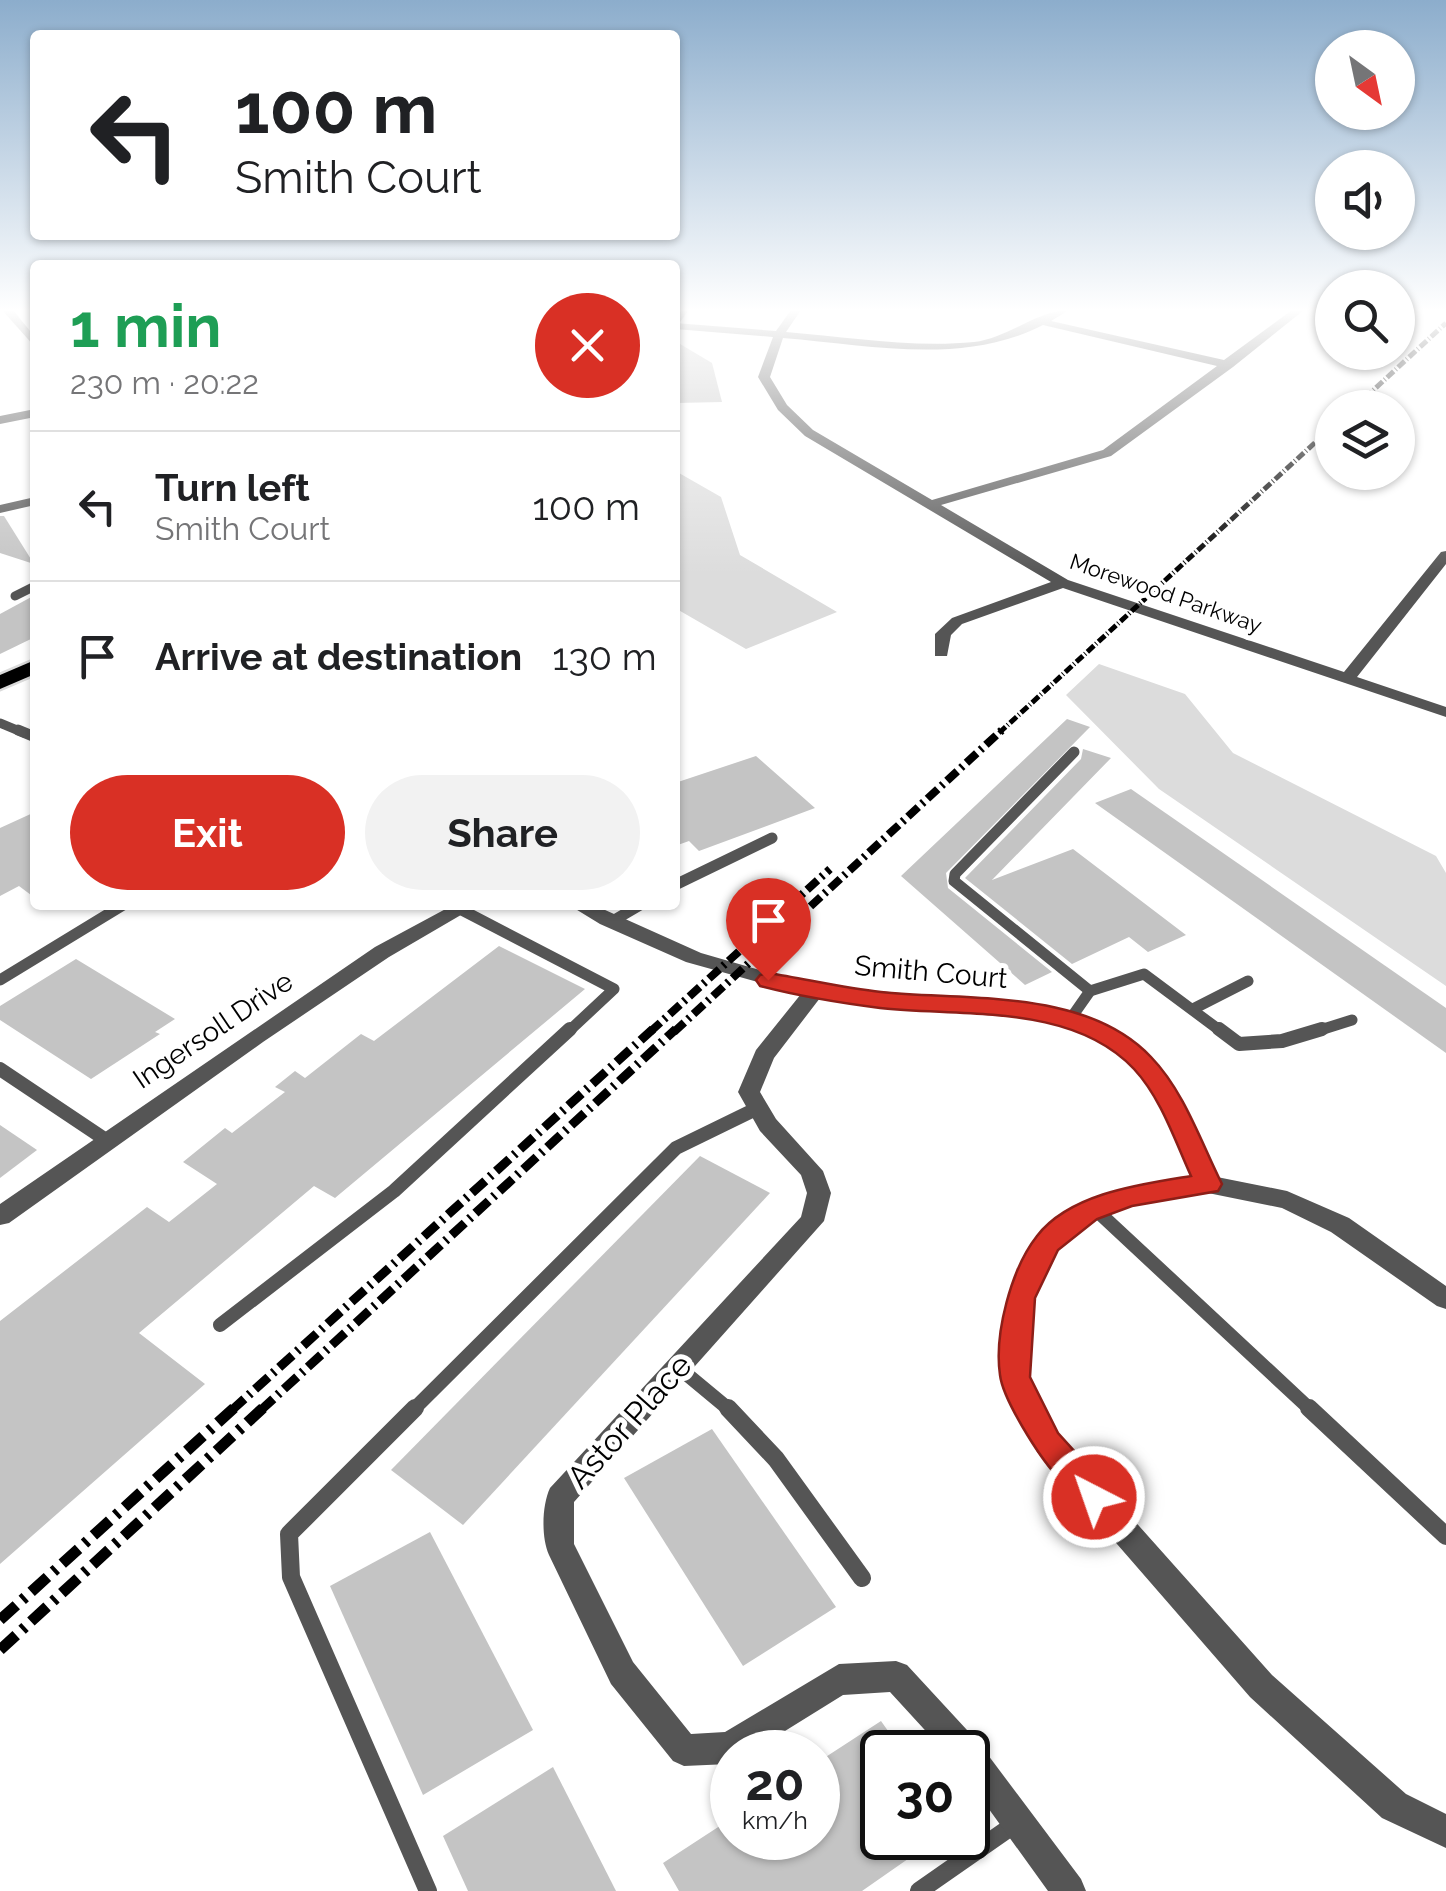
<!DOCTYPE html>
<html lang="en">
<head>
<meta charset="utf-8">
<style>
  :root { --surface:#fff; --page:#f2f2f2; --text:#202124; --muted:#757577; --line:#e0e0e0; --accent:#d93025 }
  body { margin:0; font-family:Raleway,sans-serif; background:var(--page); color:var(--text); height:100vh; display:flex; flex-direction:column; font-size:38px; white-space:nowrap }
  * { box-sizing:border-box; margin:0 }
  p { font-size:32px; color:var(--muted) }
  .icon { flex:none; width:55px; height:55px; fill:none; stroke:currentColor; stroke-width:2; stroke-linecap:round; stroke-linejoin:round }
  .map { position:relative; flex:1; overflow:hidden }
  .details { position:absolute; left:30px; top:260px; width:650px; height:650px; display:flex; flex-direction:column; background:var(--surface); border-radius:10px; box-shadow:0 2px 8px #0004 }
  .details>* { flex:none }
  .guide { position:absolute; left:30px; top:30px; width:650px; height:210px; border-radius:10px; box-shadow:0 2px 8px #0004; background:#fff; color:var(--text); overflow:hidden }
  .needle { width:65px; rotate:147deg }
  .controls { position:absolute; left:1315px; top:30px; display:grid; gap:20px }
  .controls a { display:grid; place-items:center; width:100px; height:100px; border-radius:50%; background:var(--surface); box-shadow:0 2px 8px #0004; font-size:50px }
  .speed { position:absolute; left:710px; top:1730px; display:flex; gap:20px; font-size:50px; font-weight:700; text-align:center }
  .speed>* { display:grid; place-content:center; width:130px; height:130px; border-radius:50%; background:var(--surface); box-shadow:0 2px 8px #0004; line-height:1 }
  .speed small { font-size:25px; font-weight:400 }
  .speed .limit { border:5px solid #111; border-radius:15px; background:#fff; color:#111 }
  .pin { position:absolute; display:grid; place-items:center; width:85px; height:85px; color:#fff; margin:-102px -42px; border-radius:50% 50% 50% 0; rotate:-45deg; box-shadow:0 0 10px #0007 }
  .pin .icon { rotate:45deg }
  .me { position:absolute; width:110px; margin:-55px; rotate:319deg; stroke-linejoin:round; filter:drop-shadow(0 0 8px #0008) }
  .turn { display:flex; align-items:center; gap:35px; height:210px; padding:0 40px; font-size:45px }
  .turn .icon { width:130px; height:130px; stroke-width:2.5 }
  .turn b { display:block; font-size:70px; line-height:85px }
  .round { display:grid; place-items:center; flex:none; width:105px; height:105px; border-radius:52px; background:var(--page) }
  .overview { display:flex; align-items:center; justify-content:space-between; height:170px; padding:0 40px }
  h1 { font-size:60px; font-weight:700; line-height:75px; color:#1e9e55 }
  .button { display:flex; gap:20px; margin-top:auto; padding:20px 40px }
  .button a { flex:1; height:115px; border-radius:60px; background:var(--accent); color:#fff; font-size:40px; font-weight:700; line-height:115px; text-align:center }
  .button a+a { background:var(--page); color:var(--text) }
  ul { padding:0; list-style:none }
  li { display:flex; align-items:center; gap:30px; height:150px; padding:0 40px; border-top:2px solid var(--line) }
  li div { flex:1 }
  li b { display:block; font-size:38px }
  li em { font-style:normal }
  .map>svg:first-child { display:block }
</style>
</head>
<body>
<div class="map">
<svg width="1446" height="1891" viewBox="0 0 1446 1891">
  <rect width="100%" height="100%" fill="#fff"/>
  <g fill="#dcdcdc">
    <polygon points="679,473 721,497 740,555 837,612 746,649 675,608 675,475"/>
    <polygon points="1099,664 1185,694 1233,753 1436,856 1446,873 1446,986 1159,789 1066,695"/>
  </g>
  <g fill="#c4c4c4">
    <polygon points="675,341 712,363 722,402 675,403"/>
    <polygon points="0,516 4,516 34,564 0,553"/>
    <polygon points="35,595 35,637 0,654 0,614"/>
    <polygon points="1067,719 1090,727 946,873 948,888 1052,972 1025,985 901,876"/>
    <polygon points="1083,749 1111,758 992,880 1073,849 1186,935 1148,952 1129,937 1072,964 965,878 1081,759"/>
    <polygon points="756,756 815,808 699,851 689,841 675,846 675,783"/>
    <polygon points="1131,789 1446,1008 1446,1053 1095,803"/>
    <polygon points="35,812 35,898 19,886 0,896 0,828"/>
    <polygon points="499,946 585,989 335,1198 314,1186 139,1333 205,1384 0,1564 0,1321 147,1207 169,1222 217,1184 183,1162 225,1128 232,1133 285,1092 275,1087 295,1071 305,1078 361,1034 374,1041"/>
    <polygon points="76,959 175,1019 155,1032 160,1034 91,1079 0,1020 0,1006"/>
    <polygon points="0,1125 37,1150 0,1178"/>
    <polygon points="700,1156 770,1193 463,1525 391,1470"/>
    <polygon points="712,1429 836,1607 743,1666 624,1478"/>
    <polygon points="430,1532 533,1730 423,1795 330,1586"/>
    <polygon points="881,1721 903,1752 882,1752 882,1838 938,1838 862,1891 679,1891 663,1863 732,1818 732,1838 818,1838 818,1762"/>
    <polygon points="553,1767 616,1891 468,1891 443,1836"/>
  </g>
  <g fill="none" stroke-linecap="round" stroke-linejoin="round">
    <defs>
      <polygon id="primary" points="35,660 35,674 0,689 0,675"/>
    </defs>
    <use href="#primary" stroke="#dbdbdb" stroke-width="5"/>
    <polyline stroke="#555" stroke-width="6" points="675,324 685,310"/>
    <g stroke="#555" stroke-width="9">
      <polyline points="15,596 35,586"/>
      <polyline points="0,723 24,733"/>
    </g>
    <g stroke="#555" stroke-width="11">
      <polyline points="18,730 35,737"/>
      <polyline points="1074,752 955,874 954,881 1090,991"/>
      <polyline points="675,885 772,838"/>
      <polyline points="460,909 614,989 568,1032"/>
      <polyline points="611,922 640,905"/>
      <polyline points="0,980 123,905"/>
      <polyline points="1193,1009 1248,981"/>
      <polyline points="1069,1021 1090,991 1144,974 1222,1032"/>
      <polyline points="1314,1032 1352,1020"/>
    </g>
    <g stroke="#555" stroke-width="14">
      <polyline points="1219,1029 1239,1044 1282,1041 1322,1029"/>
      <polyline points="0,1069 106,1140"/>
      <polyline points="1095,1209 1312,1411"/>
      <polyline points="220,1325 394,1191 570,1029"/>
      <polyline points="678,1367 731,1411"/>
      <polyline points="412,1411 676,1148 758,1108"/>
    </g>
    <g stroke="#555" stroke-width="18">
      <polyline points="415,1408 289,1534 291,1577 428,1891"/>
      <polyline points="728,1408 776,1459 862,1578"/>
      <polyline points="1309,1408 1446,1536"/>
      <polyline points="919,1891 1015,1824"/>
    </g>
    <g fill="#555" fill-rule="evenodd">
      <polygon points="2,310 13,310 35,337 35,347"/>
      <path d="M791,310H801L786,332C848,337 912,348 974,342C1008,338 1038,310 1069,310L1051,321L1224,360L1292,310H1304L1233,367L1111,456L941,505L1068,580L1344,672L1441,552L1446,551V564L1357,677L1446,707V717L1063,588L962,624L951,635L947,656H935V634L952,618L1051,582L805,436L778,410L758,377L773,337L675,329V323L776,331ZM1043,325L1217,366L1103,450L932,500L813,430L787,405L770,377L783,338C870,345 963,366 1043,325Z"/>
      <polygon points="35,409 35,417 0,424 0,416"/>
      <polygon points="35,497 35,505 0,513 0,505"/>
      <polygon points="453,905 478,905 389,957 263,1042 9,1223 0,1225 0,1204 375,947"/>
      <path d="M569,905H594L701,953L784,977L855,989L1026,1004L1074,1016L1111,1031L1146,1053L1169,1079L1190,1117L1217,1177L1287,1191L1349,1218L1446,1286V1309L1437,1306L1331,1232L1282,1208L1208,1193L1132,1205L1096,1219L1056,1248L1033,1298L1028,1377L1057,1434L1272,1675L1406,1794L1446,1814V1848L1382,1818L1250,1697L1037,1452L1002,1377L1007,1298L1038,1235L1080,1205L1121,1190L1193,1177C1179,1143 1167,1104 1142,1075C1073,996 915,1011 820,998L774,1058L760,1092L776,1119L823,1171L831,1193L824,1221L574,1502V1544L633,1662L691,1734L725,1732L839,1664L896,1661L907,1665L979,1743L1081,1879L1086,1891H1048L968,1780V1752H945L890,1692L843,1695L751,1752H732V1763L729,1764L684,1766L673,1761L611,1684L549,1555C541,1537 542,1505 550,1488L801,1217L807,1193L801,1175L760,1131L738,1092L756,1050L801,994L686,962L600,924Z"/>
    </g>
    <use href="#primary" fill="#000" fill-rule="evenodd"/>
    <g stroke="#000" stroke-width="5" stroke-dasharray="9 2.5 1 2.5" stroke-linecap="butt">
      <polyline points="1354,408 1446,323"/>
      <polyline points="999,733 1332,427"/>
    </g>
    <g stroke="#000" stroke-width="8" stroke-dasharray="14 5 2.5 5" stroke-linecap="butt">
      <polyline points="650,1032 830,869"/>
      <polyline points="674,1032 1002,730"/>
    </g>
    <g stroke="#000" stroke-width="9" stroke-dasharray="18 6 2.5 6" stroke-linecap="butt">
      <polyline points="231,1411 653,1029"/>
      <polyline points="260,1411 676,1029"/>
    </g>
    <g stroke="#000" stroke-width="11" stroke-dasharray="22 8 4 8" stroke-linecap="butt">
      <polyline points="0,1620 234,1408"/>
      <polyline points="0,1650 263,1408"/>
    </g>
  </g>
  <linearGradient id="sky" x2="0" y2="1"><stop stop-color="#8cadcc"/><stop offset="0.54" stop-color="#fff"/><stop offset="1" stop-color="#fff" stop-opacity="0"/></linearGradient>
  <rect width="1446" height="575" fill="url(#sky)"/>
  <path fill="#d93025" stroke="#8d1f18" stroke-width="2.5" d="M768,973C806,979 844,988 881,992C967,1001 1086,988 1151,1057C1184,1091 1201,1142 1222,1184L1218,1191L1132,1206L1097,1219L1058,1250L1035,1298L1030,1377L1058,1433L1106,1486L1111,1497L1106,1507L1094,1511C1077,1505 1068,1489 1056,1475C1039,1456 1003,1400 1000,1375C994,1334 1011,1269 1037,1236C1070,1193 1142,1184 1191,1176C1175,1141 1161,1098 1134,1069C1072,1003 962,1017 880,1008C841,1003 798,996 760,986L756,980L760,975Z"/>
  <g text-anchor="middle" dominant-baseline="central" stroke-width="10" stroke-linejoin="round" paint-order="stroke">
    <g font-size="22" fill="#000" stroke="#fff">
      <text transform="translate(1166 593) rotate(19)">Morewood Parkway</text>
    </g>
    <g font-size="28" fill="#000" stroke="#fff">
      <text transform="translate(931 972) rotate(5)">Smith Court</text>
      <text transform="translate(213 1030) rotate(-34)">Ingersoll Drive</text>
    </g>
    <g font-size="32" fill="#000" stroke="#fff">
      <text transform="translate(629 1421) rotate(-48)">Astor Place</text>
    </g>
  </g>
</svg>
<div class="controls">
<a><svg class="needle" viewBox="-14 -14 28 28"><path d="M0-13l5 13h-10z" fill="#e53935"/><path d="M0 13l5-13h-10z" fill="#757577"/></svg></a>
<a><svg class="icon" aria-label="sound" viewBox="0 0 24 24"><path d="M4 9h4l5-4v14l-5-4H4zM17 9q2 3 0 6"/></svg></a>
<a><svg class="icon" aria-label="search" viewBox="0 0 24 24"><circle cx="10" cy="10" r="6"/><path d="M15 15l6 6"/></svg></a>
<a><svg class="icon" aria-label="layers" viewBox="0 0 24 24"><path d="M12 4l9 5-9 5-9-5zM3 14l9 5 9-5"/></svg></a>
</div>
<div class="speed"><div>20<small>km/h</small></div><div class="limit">30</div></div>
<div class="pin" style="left:768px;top:980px;background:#d93025"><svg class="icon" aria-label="arrive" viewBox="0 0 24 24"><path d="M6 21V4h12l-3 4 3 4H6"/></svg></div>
<svg class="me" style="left:1094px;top:1497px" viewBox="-20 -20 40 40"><circle r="17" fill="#d93025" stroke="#fff" stroke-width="3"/><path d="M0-11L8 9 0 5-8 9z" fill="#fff"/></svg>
<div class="guide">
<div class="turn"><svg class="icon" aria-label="left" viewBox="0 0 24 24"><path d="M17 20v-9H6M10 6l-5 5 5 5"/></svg><div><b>100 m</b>Smith Court</div></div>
</div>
<section class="details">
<div class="overview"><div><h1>1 min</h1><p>230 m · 20:22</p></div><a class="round" style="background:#d93025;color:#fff"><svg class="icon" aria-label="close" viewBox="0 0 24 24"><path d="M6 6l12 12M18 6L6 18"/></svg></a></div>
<ul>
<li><svg class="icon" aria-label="left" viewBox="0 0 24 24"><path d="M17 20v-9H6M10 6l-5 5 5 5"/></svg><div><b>Turn left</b><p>Smith Court</p></div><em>100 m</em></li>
<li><svg class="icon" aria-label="arrive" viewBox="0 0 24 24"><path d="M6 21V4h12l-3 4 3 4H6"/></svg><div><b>Arrive at destination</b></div><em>130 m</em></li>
</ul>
<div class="button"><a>Exit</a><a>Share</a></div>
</section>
</div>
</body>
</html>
